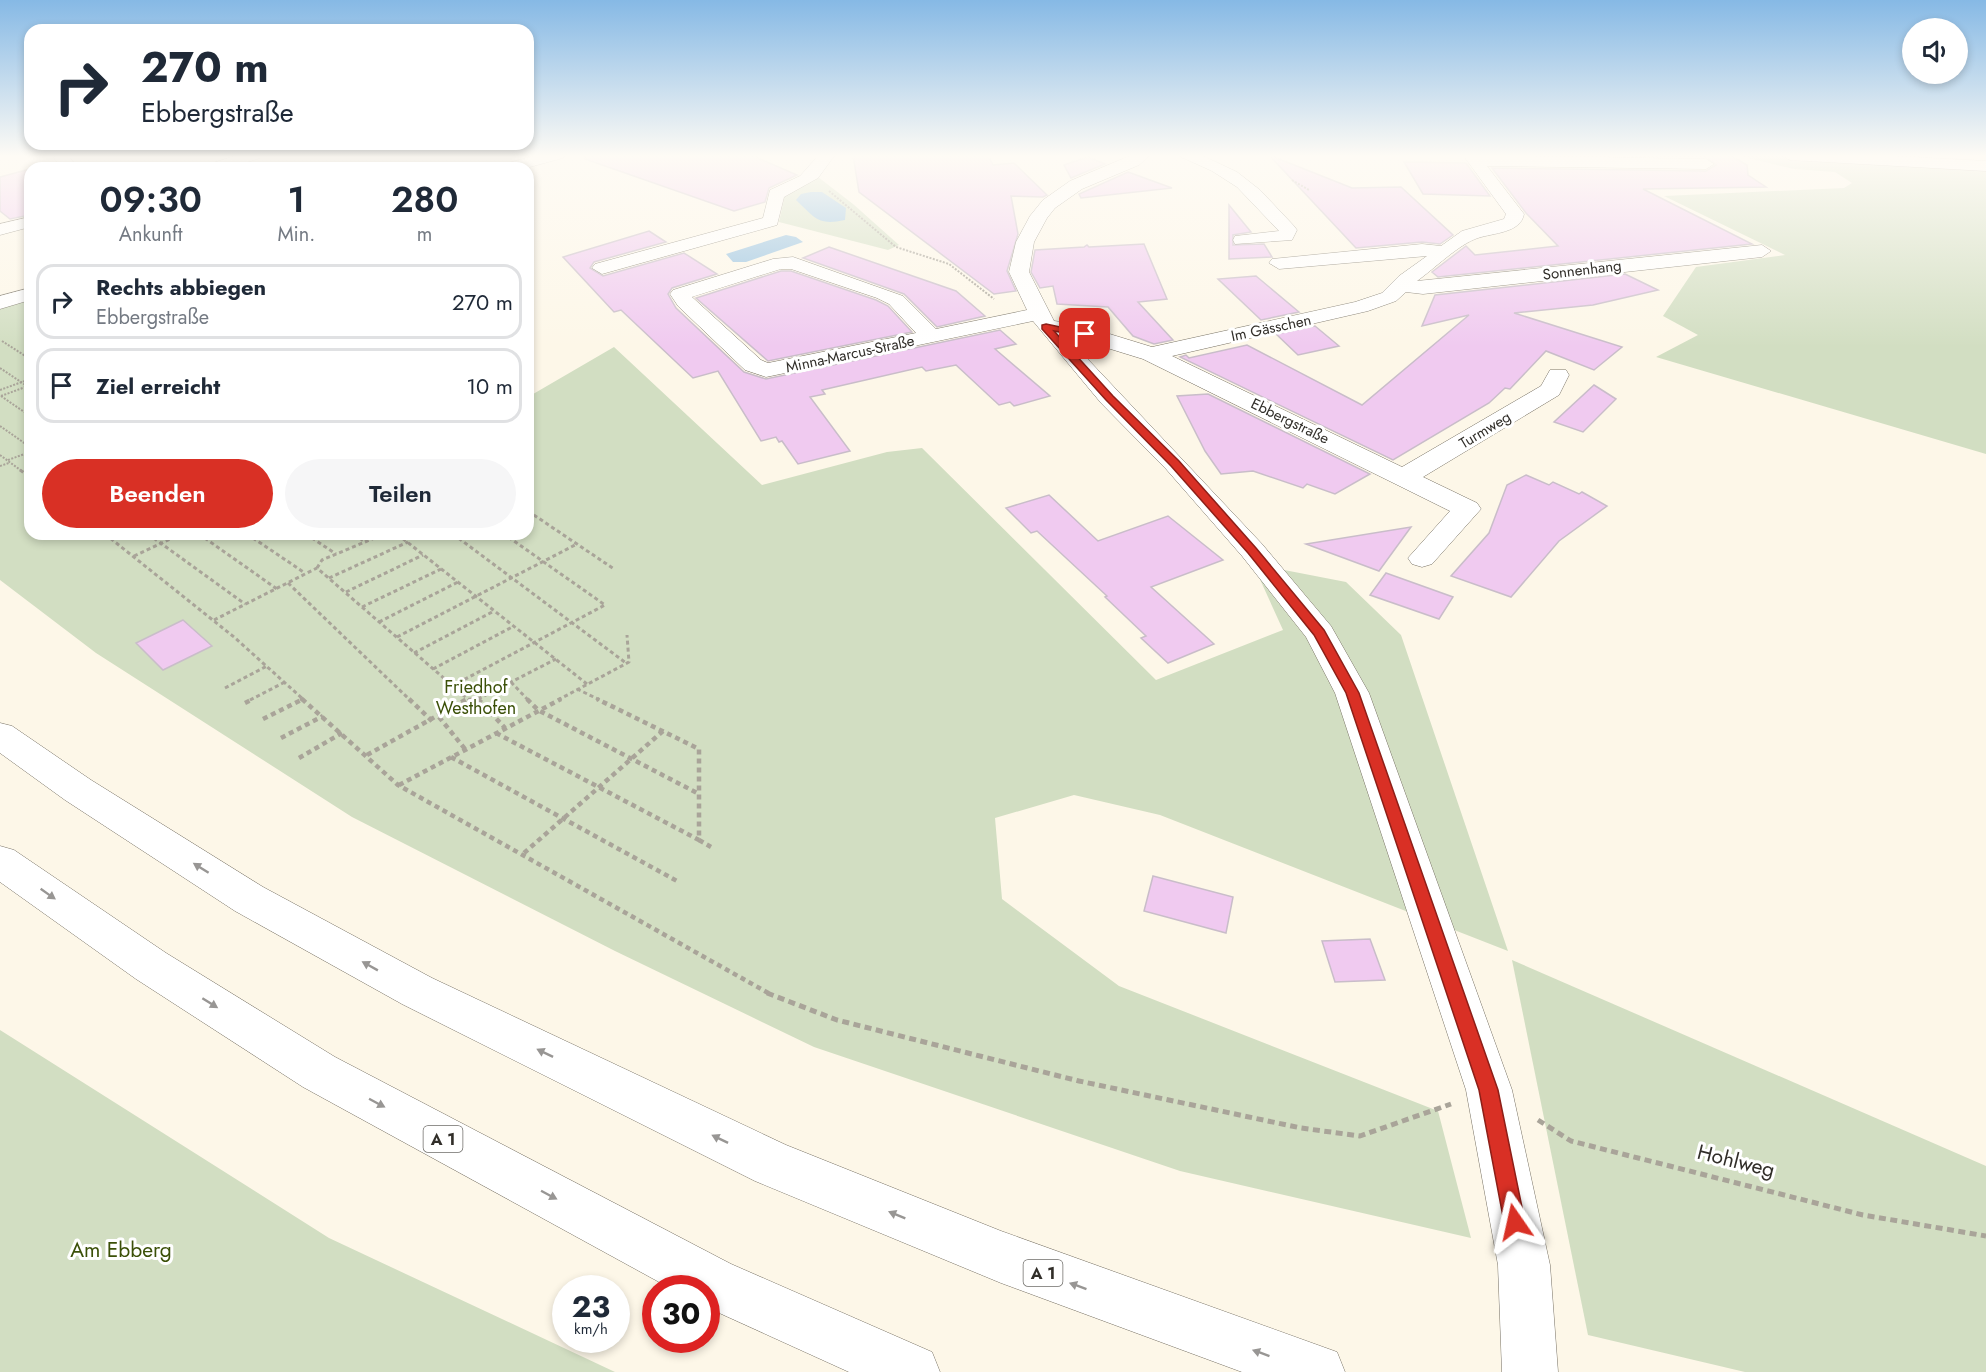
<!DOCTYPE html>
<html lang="de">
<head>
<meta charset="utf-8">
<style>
  :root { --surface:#fff; --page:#f6f6f7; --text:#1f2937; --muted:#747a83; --line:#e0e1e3; --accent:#d93025 }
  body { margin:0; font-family:Jost,sans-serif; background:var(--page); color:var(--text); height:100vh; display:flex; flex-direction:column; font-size:22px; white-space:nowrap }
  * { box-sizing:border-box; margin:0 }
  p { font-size:20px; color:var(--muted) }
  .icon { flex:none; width:33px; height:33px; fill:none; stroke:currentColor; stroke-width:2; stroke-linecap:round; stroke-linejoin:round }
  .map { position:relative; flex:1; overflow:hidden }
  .sheet { position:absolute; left:24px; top:162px; width:510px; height:378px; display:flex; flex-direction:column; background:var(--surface); border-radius:18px; box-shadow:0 3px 9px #0003 }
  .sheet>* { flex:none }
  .guide { position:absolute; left:24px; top:24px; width:510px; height:126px; border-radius:18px; box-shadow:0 3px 9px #0003; background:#fff; color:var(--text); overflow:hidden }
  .fabs { position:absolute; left:1902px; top:18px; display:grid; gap:12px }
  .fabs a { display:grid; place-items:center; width:66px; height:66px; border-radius:50%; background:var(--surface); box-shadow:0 3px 9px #0003; font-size:30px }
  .speed { position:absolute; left:552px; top:1275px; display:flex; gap:12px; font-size:30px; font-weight:700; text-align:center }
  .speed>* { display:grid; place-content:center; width:78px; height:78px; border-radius:50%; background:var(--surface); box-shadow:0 3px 9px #0003; line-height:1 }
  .speed small { font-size:15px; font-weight:400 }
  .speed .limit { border:9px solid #d22; background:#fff; color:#111 }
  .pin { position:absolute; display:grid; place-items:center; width:51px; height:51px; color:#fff; margin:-26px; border-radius:12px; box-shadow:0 3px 9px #0006 }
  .me { position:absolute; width:66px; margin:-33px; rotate:349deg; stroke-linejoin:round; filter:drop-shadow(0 0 4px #0008) }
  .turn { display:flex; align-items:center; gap:21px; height:126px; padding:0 18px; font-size:27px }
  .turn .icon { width:78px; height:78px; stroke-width:2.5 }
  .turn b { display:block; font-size:42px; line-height:51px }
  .eta { display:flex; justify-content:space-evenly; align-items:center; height:102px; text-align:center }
  .eta b { font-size:36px; font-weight:600; line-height:42px }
  .button { display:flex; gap:12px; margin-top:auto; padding:12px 18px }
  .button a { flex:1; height:69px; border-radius:36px; background:var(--accent); color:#fff; font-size:24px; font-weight:600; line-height:69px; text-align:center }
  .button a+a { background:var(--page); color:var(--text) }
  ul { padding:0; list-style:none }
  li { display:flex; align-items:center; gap:18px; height:75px; margin:0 12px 9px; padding:0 6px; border:3px solid var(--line); border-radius:18px }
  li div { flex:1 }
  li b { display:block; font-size:22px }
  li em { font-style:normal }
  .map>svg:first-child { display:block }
</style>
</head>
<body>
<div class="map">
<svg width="1986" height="1372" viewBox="0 0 1986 1372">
  <rect width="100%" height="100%" fill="#fdf7e8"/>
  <g fill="#d2dec2">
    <polygon points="1740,156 1799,156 1986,169 1986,454 1656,357 1698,335 1663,316 1696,267 1785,255 1664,196 1844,188 1852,183 1835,172 1794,169"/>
    <polygon points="818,177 853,204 899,245 888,250 779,222 785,195"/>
    <polygon points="30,290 30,534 528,534 528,397 614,347 762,485 887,452 922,448 1156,680 1283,630 1253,564 1346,582 1401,635 1508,951 1160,815 1074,795 995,818 1002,899 1119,986 1438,1111 1471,1238 1180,1171 814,1047 615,951 352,817 96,653 0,580 0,299"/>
    <polygon points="1512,960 1986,1166 1986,1372 1745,1372 1588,1335"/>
    <polygon points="0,1030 329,1238 615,1372 0,1372"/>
  </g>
  <g fill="#93c0e0">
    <path d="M811,192H822L846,208L845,220C818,226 815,218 796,200L801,194Z"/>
    <polygon points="786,235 796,237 803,242 746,262 733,262 726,254"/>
  </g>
  <g fill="#f0caf0" stroke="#c9bdc9" stroke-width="1.5">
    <polygon points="586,155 751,155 797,175 769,188 765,202 734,211 585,159"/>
    <polygon points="853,155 988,155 993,165 1014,163 1047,195 1043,197 1011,196 1018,234 1007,271 1016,291 994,294 859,192"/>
    <polygon points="1269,155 1352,188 1401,187 1453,235 1440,244 1422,242 1356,248"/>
    <polygon points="1602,155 1730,155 1747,165 1748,175 1766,187 1643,189 1752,244 1438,277 1432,272 1466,246 1475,255 1558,246 1526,213 1492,168 1706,171 1716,165 1706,157"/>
    <polygon points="1088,157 1105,164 1071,178 1064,165"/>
    <polygon points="1404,162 1466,163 1490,196 1423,194"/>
    <polygon points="30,169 30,215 10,219 0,211 0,177"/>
    <polygon points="1128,172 1172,188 1081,198 1079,194"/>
    <polygon points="1229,205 1251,232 1233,235 1233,245 1264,244 1272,257 1229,259"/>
    <polygon points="649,231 666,242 594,262 590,268 603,276 684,253 717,274 672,288 668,294 676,308 744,372 766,379 1000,330 1016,344 995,349 1050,396 1014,406 1010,402 999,405 956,365 926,371 922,367 822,390 825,394 810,397 850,451 798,464 782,441 779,442 776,437 761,441 718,371 693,378 621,310 614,312 563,257"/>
    <polygon points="1144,244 1167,299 1138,302 1173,340 1154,344 1133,336 1108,307 1057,304 1053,286 1040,288 1031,272 1035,250 1084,247 1087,245 1089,247"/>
    <polygon points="829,247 956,291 985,316 937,327 904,294 803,258"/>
    <polygon points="781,271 791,271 876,300 888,306 912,332 768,361 696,298"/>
    <polygon points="1625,274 1658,290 1593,305 1514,313 1622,347 1594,370 1546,351 1510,389 1505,388 1489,403 1393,460 1180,357 1186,355 1189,358 1247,345 1362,405 1469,315 1422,326 1435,295"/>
    <polygon points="1256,276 1299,312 1261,320 1218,279"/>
    <polygon points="1315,326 1339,346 1298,355 1276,334"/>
    <polygon points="1594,385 1616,399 1583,432 1554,422"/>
    <polygon points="1208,394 1370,474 1335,494 1307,484 1303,488 1253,471 1221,474 1205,451 1177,396"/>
    <polygon points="1526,475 1549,485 1553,482 1579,494 1582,492 1607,506 1559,541 1511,597 1451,576 1489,533 1507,485"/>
    <polygon points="1049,495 1098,541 1168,516 1223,560 1151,587 1214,644 1168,663 1141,638 1146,636 1105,597 1107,596 1037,531 1031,533 1006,508"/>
    <polygon points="1411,527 1379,571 1306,544"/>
    <polygon points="1386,573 1453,597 1439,619 1370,595"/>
    <polygon points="183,620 212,646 163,670 136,643"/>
    <polygon points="1153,876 1233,897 1226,933 1144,911"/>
    <polygon points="1370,939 1385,980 1335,982 1322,941"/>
  </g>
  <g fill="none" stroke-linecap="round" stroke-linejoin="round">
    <defs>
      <g id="minor">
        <polygon points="56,155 68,155 73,162 84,168 61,168 54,158"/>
        <polygon points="238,155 262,155 260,158 229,168 205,168 207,165"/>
        <polygon points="538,155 565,155 563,158 526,168 499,168 501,165"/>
        <polygon points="819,155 835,155 818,178 784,197 777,225 602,274 592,268 595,264 763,218 770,190 800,176"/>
        <path d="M1132,155H1150L1139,165L1082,189L1055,208L1047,218L1034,242L1029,272L1054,321L1077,324L1152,347L1355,302L1382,293L1399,276L1427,256L1279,269L1269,263L1272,259L1422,244L1441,246L1462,231L1504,219L1506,214L1463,155L1706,159L1714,164L1706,169L1487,166L1524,214C1521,233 1493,233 1478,238C1459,244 1434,269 1417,281L1762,245L1771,251L1762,257L1423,294L1406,292L1396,301L1368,311L1172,356L1402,467L1541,386L1550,370H1566L1569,375L1559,395L1423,477L1477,503L1481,509L1432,564L1422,567L1412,564L1408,558L1450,511L1143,359L1065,335L1262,544L1331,626L1369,693L1512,1090L1550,1265L1558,1372H1502L1498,1265L1466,1090L1335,693L1306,637L1242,556L1166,469L1101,403L1033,321L766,377L745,370L678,306L670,294L673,290L773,259L793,257L903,296L936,329L1027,310L1009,272L1016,242L1030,216L1043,200L1070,181ZM781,269H791L877,298L889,304L916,333L768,363L761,360L692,297Z"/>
        <polygon points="1177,155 1201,155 1237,172 1260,190 1294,226 1297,230 1292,240 1235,244 1233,240 1235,236 1279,231 1237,187 1212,171"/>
        <polygon points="1782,155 1875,155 1986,161 1986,171 1790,160"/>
        <polygon points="30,217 30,227 0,235 0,224"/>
        <polygon points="30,288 30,300 0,309 0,296"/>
      </g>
      <g id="highway">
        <polygon points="0,723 12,726 91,780 263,887 432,978 786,1145 1001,1231 1337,1352 1345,1372 1242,1372 1001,1283 755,1181 402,1004 235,911 65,800 0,753"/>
        <polygon points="0,846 14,850 166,953 335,1057 731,1264 932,1352 940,1372 849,1372 706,1307 706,1288 670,1288 303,1087 136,979 0,882"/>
      </g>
    </defs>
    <use href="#minor" stroke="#787265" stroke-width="1"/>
    <use href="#highway" stroke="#787265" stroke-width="1"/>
    <g stroke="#a9a499" stroke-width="2" stroke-dasharray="2 1.5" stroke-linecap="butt">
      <polyline points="1292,180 1309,190"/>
      <polyline points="829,191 896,247 949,264 994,299"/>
      <polyline points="2,341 30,359"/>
      <polyline points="0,368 30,388"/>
      <polyline points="0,390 30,379"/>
      <polyline points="1,396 30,416"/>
      <polyline points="1,396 28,386"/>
      <polyline points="0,426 30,447"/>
      <polyline points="0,455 23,472"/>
      <polyline points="8,460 30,452"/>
      <polyline points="0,466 9,463"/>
    </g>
    <g stroke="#a9a499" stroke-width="3" stroke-dasharray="4 3" stroke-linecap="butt">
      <polyline points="20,470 30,477"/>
      <polyline points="528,511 614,569"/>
      <polyline points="105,534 234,637 304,700"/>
      <polyline points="148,534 245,604"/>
      <polyline points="199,534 277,589"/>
      <polyline points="247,534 305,573"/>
      <polyline points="306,534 336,554"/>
      <polyline points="354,534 365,542"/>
      <polyline points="397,534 587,684"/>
      <polyline points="453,534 626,663"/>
      <polyline points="134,556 181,534"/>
      <polyline points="317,568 322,560 384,534"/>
      <polyline points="329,578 408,542"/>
      <polyline points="288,583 410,700"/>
      <polyline points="346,592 423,555"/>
      <polyline points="362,607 441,569"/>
      <polyline points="214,620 317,568 469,700"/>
      <polyline points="379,622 458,582"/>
      <polyline points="397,637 577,544"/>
      <polyline points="414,653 494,611"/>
      <polyline points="433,669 514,626"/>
      <polyline points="511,682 528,700"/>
      <polyline points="452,686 605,605 504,534"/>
      <polyline points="225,688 267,666"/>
      <polyline points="577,689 600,700"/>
      <polyline points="478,699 556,659"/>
      <polyline points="250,700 285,682"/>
      <polyline points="300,700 304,698"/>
      <polyline points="469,700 479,700"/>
      <polyline points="558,700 629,662 627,635"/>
    </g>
    <g stroke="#a9a499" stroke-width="4.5" stroke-dasharray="5 4" stroke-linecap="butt">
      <polyline points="302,699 398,785 770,994"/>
      <polyline points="409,699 432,721"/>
      <polyline points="527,699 538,710 699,794"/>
      <polyline points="469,700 478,699 505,728"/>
      <polyline points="245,703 253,699"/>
      <polyline points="439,717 465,749"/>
      <polyline points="263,719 303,699"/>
      <polyline points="496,733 699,840 699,749 597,699"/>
      <polyline points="281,738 323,716"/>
      <polyline points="367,755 467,699"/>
      <polyline points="451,757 677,881"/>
      <polyline points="299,758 342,733"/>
      <polyline points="399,785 561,699"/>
      <polyline points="699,840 711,847"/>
      <polyline points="524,853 663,731"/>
    </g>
    <g stroke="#a9a499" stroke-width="5" stroke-dasharray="7 4.5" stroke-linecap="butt">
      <polyline points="767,993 837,1020 1079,1081 1301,1128 1360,1136 1451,1104"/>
      <polyline points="1538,1120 1571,1141 1863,1215 1986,1236"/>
    </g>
    <use href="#minor" fill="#fff" fill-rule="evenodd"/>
    <use href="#highway" fill="#fff" fill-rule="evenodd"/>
  </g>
  <defs><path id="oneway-solid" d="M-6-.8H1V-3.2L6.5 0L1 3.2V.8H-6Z" transform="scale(1.5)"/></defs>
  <g fill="#989694">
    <use href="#oneway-solid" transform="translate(201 868) rotate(-148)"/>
    <use href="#oneway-solid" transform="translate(48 894) rotate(35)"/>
    <use href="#oneway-solid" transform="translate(370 966) rotate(-151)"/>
    <use href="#oneway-solid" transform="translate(210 1003) rotate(32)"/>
    <use href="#oneway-solid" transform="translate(545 1053) rotate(-154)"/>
    <use href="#oneway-solid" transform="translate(377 1103) rotate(28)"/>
    <use href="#oneway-solid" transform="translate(720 1139) rotate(-154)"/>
    <use href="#oneway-solid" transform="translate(549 1195) rotate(28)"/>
    <use href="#oneway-solid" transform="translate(897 1215) rotate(-158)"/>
    <use href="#oneway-solid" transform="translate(1078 1286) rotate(-160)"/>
    <use href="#oneway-solid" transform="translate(1261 1353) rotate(-160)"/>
  </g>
  <linearGradient id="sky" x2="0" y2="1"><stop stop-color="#86b9e5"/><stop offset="0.45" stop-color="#fefbf5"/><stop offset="1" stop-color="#fefbf5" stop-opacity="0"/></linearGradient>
  <rect width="1986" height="347" fill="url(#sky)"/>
  <polygon fill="#d93025" stroke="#8d1f18" stroke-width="1.5" points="1046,324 1089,333 1089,336 1085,337 1054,331 1113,396 1179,461 1256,548 1324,630 1359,693 1498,1090 1525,1222 1522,1229 1515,1232 1507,1229 1504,1222 1479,1090 1346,693 1314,635 1248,553 1171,466 1106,400 1042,329 1042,325"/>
  <g text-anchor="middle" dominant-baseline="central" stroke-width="6" stroke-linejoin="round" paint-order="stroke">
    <g font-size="15" fill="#312e29" stroke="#fff">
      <text transform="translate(1582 270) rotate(-7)">Sonnenhang</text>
      <text transform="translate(1271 328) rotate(-12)">Im Gässchen</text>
      <text transform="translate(850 354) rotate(-12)">Minna-Marcus-Straße</text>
      <text transform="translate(1290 421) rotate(26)">Ebbergstraße</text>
      <text transform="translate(1485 430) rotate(-31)">Turmweg</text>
    </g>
    <g fill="#fff" stroke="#6f6d69" stroke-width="1.5">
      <rect x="423.5" y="1126" width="39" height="26" rx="4.5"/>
      <rect x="1023.5" y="1260" width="39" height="26" rx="4.5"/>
    </g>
    <g font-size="16" font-weight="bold" fill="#312e29">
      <text x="443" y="1139">A 1</text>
      <text x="1043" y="1273">A 1</text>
    </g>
    <g font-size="18" fill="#3b5008" stroke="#fff">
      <text x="476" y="687">Friedhof<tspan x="476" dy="21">Westhofen</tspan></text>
    </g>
    <g font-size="21" fill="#312e29" stroke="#fff">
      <text transform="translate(1736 1161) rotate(14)">Hohlweg</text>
    </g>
    <g font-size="21" fill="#3b5008" stroke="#fff">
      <text x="121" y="1250">Am Ebberg</text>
    </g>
  </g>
</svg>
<div class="fabs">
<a><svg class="icon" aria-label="sound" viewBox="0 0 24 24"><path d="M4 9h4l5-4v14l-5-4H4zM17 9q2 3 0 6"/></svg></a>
</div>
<div class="speed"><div>23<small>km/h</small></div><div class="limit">30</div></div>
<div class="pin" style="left:1085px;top:334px;background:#d93025"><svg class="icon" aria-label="arrive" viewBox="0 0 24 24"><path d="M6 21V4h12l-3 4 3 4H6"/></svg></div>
<svg class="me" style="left:1515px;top:1222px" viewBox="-20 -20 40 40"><path d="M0-17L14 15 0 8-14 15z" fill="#d93025" stroke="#fff" stroke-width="4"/></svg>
<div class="guide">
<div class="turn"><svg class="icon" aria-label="right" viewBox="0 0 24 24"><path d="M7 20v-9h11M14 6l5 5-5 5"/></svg><div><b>270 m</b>Ebbergstraße</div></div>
</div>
<section class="sheet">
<div class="eta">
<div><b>09:30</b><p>Ankunft</p></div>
<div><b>1</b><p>Min.</p></div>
<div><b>280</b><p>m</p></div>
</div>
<ul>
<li><svg class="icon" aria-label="right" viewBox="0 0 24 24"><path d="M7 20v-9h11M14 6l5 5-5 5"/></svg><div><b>Rechts abbiegen</b><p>Ebbergstraße</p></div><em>270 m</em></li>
<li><svg class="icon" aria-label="arrive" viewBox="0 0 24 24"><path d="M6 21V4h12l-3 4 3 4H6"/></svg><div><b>Ziel erreicht</b></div><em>10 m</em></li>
</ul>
<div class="button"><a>Beenden</a><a>Teilen</a></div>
</section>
</div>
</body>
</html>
